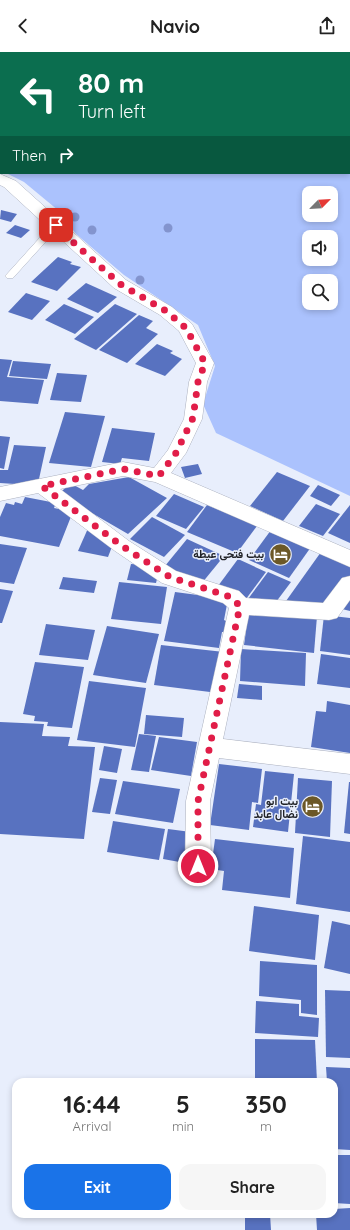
<!DOCTYPE html>
<html lang="en">
<head>
<meta charset="utf-8">
<style>
  :root { --surface:#fff; --page:#f6f6f6; --text:#222; --muted:#767676; --accent:#1a73e8 }
  body { margin:0; font-family:Quicksand,Vazirmatn,sans-serif; background:var(--page); color:var(--text); height:100vh; display:flex; flex-direction:column; font-size:15px; white-space:nowrap }
  * { box-sizing:border-box; margin:0 }
  p { font-size:13px; color:var(--muted) }
  .icon { flex:none; width:22px; height:22px; fill:none; stroke:currentColor; stroke-width:2; stroke-linecap:round; stroke-linejoin:round }
  .map { position:relative; flex:1; overflow:hidden }
  .details { position:absolute; left:12px; top:1026px; width:326px; height:140px; display:flex; flex-direction:column; background:var(--surface); border-radius:12px; box-shadow:0 2px 6px #0003 }
  .details>* { flex:none }
  .hud { position:absolute; left:0px; top:0px; width:350px; height:122px; box-shadow:0 2px 6px #0003; background:#0b6e4f; color:#fff; overflow:hidden }
  .needle { width:26px; rotate:66deg }
  .buttons { position:absolute; left:302px; top:134px; display:grid; gap:8px }
  .buttons a { display:grid; place-items:center; width:36px; height:36px; border-radius:8px; background:var(--surface); box-shadow:0 2px 6px #0003; font-size:20px }
  .pin { position:absolute; display:grid; place-items:center; width:34px; height:34px; color:#fff; margin:-17px; border-radius:8px; box-shadow:0 2px 6px #0006 }
  .me { position:absolute; width:44px; margin:-22px; rotate:0deg; stroke-linejoin:round; filter:drop-shadow(0 0 3px #0008) }
  .turn { display:flex; align-items:center; gap:14px; height:84px; padding:0 12px; font-size:18px }
  .turn .icon { width:52px; height:52px; stroke-width:2.5 }
  .turn b { display:block; font-size:28px; line-height:34px }
  .then { display:flex; align-items:center; height:38px; padding:0 12px; background:#0003; gap:8px; font-size:15px }
  .eta { display:flex; justify-content:space-evenly; align-items:center; height:68px; text-align:center }
  .eta b { font-size:24px; font-weight:700; line-height:28px }
  .action { display:flex; gap:8px; margin-top:auto; padding:8px 12px }
  .action a { flex:1; height:46px; border-radius:12px; background:var(--accent); color:#fff; font-size:16px; font-weight:700; line-height:46px; text-align:center }
  .action a+a { background:var(--page); color:var(--text) }
  header { display:flex; justify-content:space-between; align-items:center; height:52px; padding:0 12px; background:var(--surface); font-size:18px; font-weight:700 }
  .map>svg:first-child { display:block }
</style>
</head>
<body>
<header><svg class="icon" aria-label="back" viewBox="0 0 24 24"><path d="M15 5l-7 7 7 7"/></svg>Navio<svg class="icon" aria-label="share" viewBox="0 0 24 24"><path d="M12 15V3M7 8l5-5 5 5M5 13v7h14v-7"/></svg></header>
<div class="map">
<svg width="350" height="1178" viewBox="0 0 350 1178">
  <rect width="100%" height="100%" fill="#e8eefc"/>
  <g fill="#abc2fd" fill-rule="evenodd">
    <polygon points="0,0 37,1 1,1 1,118"/>
    <path d="M349,59H350V444L216,381L203,352L215,314L198,273L124,223L76,182L59,159L24,130L6,121H349ZM309,141H331V163H309ZM309,185H331V207H309ZM309,229H331V251H309Z"/>
  </g>
  <g fill="#5872c0">
    <polygon points="1,158 17,162 11,170 0,167"/>
    <polygon points="15,173 30,178 21,186 6,181"/>
    <polygon points="58,205 72,210 70,212 81,215 57,239 31,230"/>
    <polygon points="86,231 117,245 98,261 67,247"/>
    <polygon points="26,241 50,249 32,268 8,260"/>
    <polygon points="64,252 94,265 75,282 45,268"/>
    <polygon points="115,252 137,262 96,298 74,287"/>
    <polygon points="139,263 153,269 146,276 158,282 127,311 99,298"/>
    <polygon points="157,292 173,299 170,301 182,307 165,324 135,312"/>
    <polygon points="0,307 12,308 7,325 44,328 38,352 0,349"/>
    <polygon points="13,309 51,312 47,327 9,324"/>
    <polygon points="57,321 87,323 81,350 50,348"/>
    <polygon points="65,360 105,364 91,415 49,411"/>
    <polygon points="112,376 155,381 149,409 122,406 120,412 102,410"/>
    <polygon points="0,384 10,385 4,417 0,416"/>
    <polygon points="14,393 46,395 39,427 15,432 0,431 0,418 8,418"/>
    <polygon points="198,412 202,422 185,426 181,415"/>
    <polygon points="277,420 310,434 283,469 250,454"/>
    <polygon points="129,425 167,446 128,482 59,442 70,431 83,438 89,432"/>
    <polygon points="318,433 340,443 331,454 310,444"/>
    <polygon points="174,442 204,455 186,477 156,464"/>
    <polygon points="25,445 56,451 54,456 69,459 72,462 59,495 0,484 0,465 6,451 14,453 15,450 22,452"/>
    <polygon points="316,452 340,462 323,484 299,474"/>
    <polygon points="207,453 257,474 237,501 187,480"/>
    <polygon points="350,453 350,491 328,481"/>
    <polygon points="152,465 185,483 164,505 130,487"/>
    <polygon points="89,474 113,492 108,505 78,499"/>
    <polygon points="271,478 311,495 289,526 249,508"/>
    <polygon points="187,487 224,504 202,531 165,514"/>
    <polygon points="0,492 27,496 14,532 0,530"/>
    <polygon points="321,500 350,513 350,527 331,554 286,549"/>
    <polygon points="238,507 266,520 246,547 218,534"/>
    <polygon points="131,512 146,513 158,523 156,531 127,528"/>
    <polygon points="268,520 291,530 273,554 245,551"/>
    <polygon points="63,525 97,529 94,541 59,537"/>
    <polygon points="119,530 167,535 161,572 111,567"/>
    <polygon points="0,537 13,539 2,571 0,571"/>
    <polygon points="350,539 350,559 338,556"/>
    <polygon points="175,540 228,547 224,568 226,569 224,580 222,580 219,596 164,589"/>
    <polygon points="249,557 317,564 314,601 244,593"/>
    <polygon points="324,563 350,566 350,603 320,599"/>
    <polygon points="46,572 95,578 88,608 39,603"/>
    <polygon points="107,574 159,582 146,631 93,623"/>
    <polygon points="161,593 224,600 218,641 154,633"/>
    <polygon points="241,597 306,601 305,634 240,629"/>
    <polygon points="321,602 350,606 350,636 317,632"/>
    <polygon points="35,610 84,615 72,676 47,674 48,670 34,669 35,664 23,662"/>
    <polygon points="89,629 146,636 135,695 77,688"/>
    <polygon points="239,632 262,634 262,648 237,646"/>
    <polygon points="327,649 350,653 350,701 311,695 316,659 326,660"/>
    <polygon points="146,663 184,666 182,685 144,682"/>
    <polygon points="0,670 44,672 42,684 70,685 68,694 95,695 84,787 0,782"/>
    <polygon points="139,682 156,684 149,720 131,718"/>
    <polygon points="159,685 197,690 191,724 151,718"/>
    <polygon points="104,694 122,697 117,721 99,718"/>
    <polygon points="219,712 262,717 258,751 252,750 249,778 210,773"/>
    <polygon points="265,719 294,722 288,780 253,775 256,752 261,753"/>
    <polygon points="100,726 117,728 110,762 92,760"/>
    <polygon points="298,726 332,729 330,785 295,781"/>
    <polygon points="123,729 180,737 173,771 115,762"/>
    <polygon points="349,730 350,730 350,782 344,781"/>
    <polygon points="113,769 165,777 159,808 107,800"/>
    <polygon points="168,777 191,780 185,811 163,807"/>
    <polygon points="303,784 350,790 350,860 296,852"/>
    <polygon points="215,787 294,796 290,846 222,838 224,819 211,817"/>
    <polygon points="254,854 319,863 315,908 249,899"/>
    <polygon points="332,869 350,873 350,922 324,916"/>
    <polygon points="260,909 317,913 317,963 301,961 301,948 259,944"/>
    <polygon points="325,938 350,939 350,1006 326,1005"/>
    <polygon points="256,949 299,952 299,964 319,966 318,985 255,981"/>
    <polygon points="255,987 315,988 317,1030 255,1030"/>
    <polygon points="326,1015 350,1016 350,1098 334,1097 334,1030 327,1030"/>
    <polygon points="334,1103 350,1103 350,1152 334,1151"/>
    <polygon points="350,1156 350,1178 317,1178 316,1162 334,1162 334,1157"/>
    <polygon points="245,1162 270,1162 271,1178 245,1178"/>
  </g>
  <g fill="none" stroke-linecap="round" stroke-linejoin="round">
    <defs>
      <polygon id="lane" points="56,170 60,173 59,175 13,226 7,226 5,224 7,222 53,171"/>
      <g id="street">
        <polygon points="33,0 52,0 53,1 34,1"/>
        <rect x="349" y="54" width="1" height="9"/>
        <polygon points="0,122 16,129 126,228 172,255 192,272 214,311 207,330 202,367 186,401 171,421 350,498 350,515 155,430 123,424 60,437 129,489 176,519 239,539 246,546 323,551 342,526 350,524 350,548 337,566 329,568 249,563 223,687 350,702 350,722 219,706 210,749 211,814 207,822 198,825 189,822 185,814 186,749 229,556 223,551 162,531 115,499 38,441 0,449 0,435 123,410 154,416 168,398 184,367 189,330 196,311 179,279 160,263 114,236 4,135 0,133"/>
      </g>
    </defs>
    <use href="#lane" stroke="#acb1bf" stroke-width="1"/>
    <use href="#street" stroke="#acb1bf" stroke-width="1"/>
    <use href="#lane" fill="#fff" fill-rule="evenodd"/>
    <use href="#street" fill="#fff" fill-rule="evenodd"/>
  </g>
  <g fill="#8394ce">
    <circle cx="75" cy="165" r="4.5"/>
    <circle cx="168" cy="176" r="4.5"/>
    <circle cx="92" cy="178" r="4.5"/>
    <circle cx="140" cy="228" r="4.5"/>
  </g>
  <g fill="none" stroke-linecap="round" stroke-linejoin="round">
    <polyline stroke="#e11d48" stroke-width="7" stroke-dasharray="0 12.6" points="56,173 75,192 120,232 166,259 186,276 205,311 198,330 193,366 176,401 159,424 123,417 42,434 122,494 170,525 231,545 240,554 198,749 198,814"/>
  </g>
  <defs>
    <symbol id="hotel-disc" viewBox="-11 -11 22 22"><circle r="9.5" fill="#6c5827" stroke="#e8eefc"/><path d="M-6-4.5h1.5V1H6V5H4.5V3h-9V5H-6ZM-4 0a1.8 1.8 0 1 1 3.6 0ZM.5 0V-2.5h3Q6-2.5 6 0Z" fill="#fff"/></symbol>
  </defs>
  <g fill-rule="evenodd">
    <use href="#hotel-disc" x="268" y="490" width="25" height="25"/>
    <use href="#hotel-disc" x="300" y="742" width="25" height="25"/>
  </g>
  <g text-anchor="middle" dominant-baseline="central" stroke-width="3" stroke-linejoin="round" paint-order="stroke">
    <g font-size="11" font-weight="bold" fill="#212328" stroke="#e8eefc" text-anchor="end">
      <text x="264" y="502">بيت فتحى عيطة</text>
      <text x="298" y="749">بيت ابو<tspan x="298" dy="13">نضال عابد</tspan></text>
    </g>
  </g>
</svg>
<div class="buttons">
<a><svg class="needle" viewBox="-14 -14 28 28"><path d="M0-13l5 13h-10z" fill="#e53935"/><path d="M0 13l5-13h-10z" fill="#767676"/></svg></a>
<a><svg class="icon" aria-label="sound" viewBox="0 0 24 24"><path d="M4 9h4l5-4v14l-5-4H4zM17 9q2 3 0 6"/></svg></a>
<a><svg class="icon" aria-label="search" viewBox="0 0 24 24"><circle cx="10" cy="10" r="6"/><path d="M15 15l6 6"/></svg></a>
</div>
<div class="pin" style="left:56px;top:173px;background:#d93025"><svg class="icon" aria-label="arrive" viewBox="0 0 24 24"><path d="M6 21V4h12l-3 4 3 4H6"/></svg></div>
<svg class="me" style="left:198px;top:814px" viewBox="-20 -20 40 40"><circle r="17" fill="#e11d48" stroke="#fff" stroke-width="3"/><path d="M0-11L8 9 0 5-8 9z" fill="#fff"/></svg>
<div class="hud">
<div class="turn"><svg class="icon" aria-label="left" viewBox="0 0 24 24"><path d="M17 20v-9H6M10 6l-5 5 5 5"/></svg><div><b>80 m</b>Turn left</div></div>
<div class="then">Then<svg class="icon" aria-label="right" viewBox="0 0 24 24"><path d="M7 20v-9h11M14 6l5 5-5 5"/></svg></div>
</div>
<section class="details">
<div class="eta">
<div><b>16:44</b><p>Arrival</p></div>
<div><b>5</b><p>min</p></div>
<div><b>350</b><p>m</p></div>
</div>
<div class="action"><a>Exit</a><a>Share</a></div>
</section>
</div>
</body>
</html>
